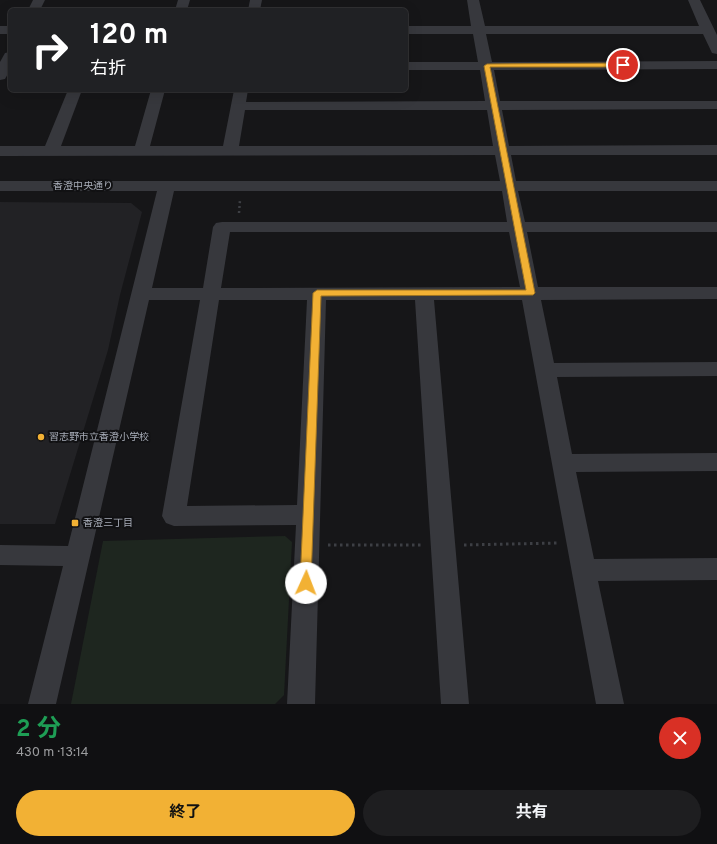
<!DOCTYPE html>
<html lang="ja">
<head>
<meta charset="utf-8">
<style>
  :root { --surface:#101012; --page:#1e1e20; --text:#f1f3f6; --muted:#9c9d9f; --line:#303032; --accent:#f2b134 }
  body { margin:0; font-family:Overpass,"Noto Sans JP",sans-serif; background:var(--page); color:var(--text); height:100vh; display:flex; flex-direction:column; font-size:15px; white-space:nowrap }
  * { box-sizing:border-box; margin:0 }
  p { font-size:13px; color:var(--muted) }
  .icon { flex:none; width:22px; height:22px; fill:none; stroke:currentColor; stroke-width:2; stroke-linecap:round; stroke-linejoin:round }
  .map { position:relative; height:704px; overflow:hidden }
  .sheet { display:flex; flex-direction:column; background:var(--surface); flex:1 }
  .sheet>* { flex:none }
  .guide { position:absolute; left:8px; top:8px; width:400px; height:84px; border-radius:6px; box-shadow:0 4px 16px #0002,0 0 0 1px var(--line); background:#202124; color:#fff; overflow:hidden }
  .pin { position:absolute; display:grid; place-items:center; width:34px; height:34px; color:#fff; margin:-17px; border:2px solid #fff; border-radius:50%; box-shadow:0 1px 4px #0007 }
  .me { position:absolute; width:44px; margin:-22px; rotate:2deg; stroke-linejoin:round; filter:drop-shadow(0 0 3px #0008) }
  .turn { display:flex; align-items:center; gap:14px; height:84px; padding:0 16px; font-size:18px }
  .turn .icon { width:52px; height:52px; stroke-width:2.5 }
  .turn b { display:block; font-size:28px; line-height:34px }
  .round { display:grid; place-items:center; flex:none; width:42px; height:42px; border-radius:21px; background:var(--page) }
  .head { display:flex; align-items:center; justify-content:space-between; height:68px; padding:0 16px }
  h1 { font-size:24px; font-weight:700; line-height:30px; color:#1e9e55 }
  .action { display:flex; gap:8px; margin-top:auto; padding:8px 16px }
  .action a { flex:1; height:46px; border-radius:24px; background:var(--accent); color:#111; font-size:16px; font-weight:700; line-height:46px; text-align:center }
  .action a+a { background:var(--page); color:var(--text) }
  .map>svg:first-child { display:block }
</style>
</head>
<body>
<div class="map">
<svg width="717" height="704" viewBox="0 0 717 704">
  <rect width="100%" height="100%" fill="#161618"/>
  <polygon fill="#222225" points="0,202 131,203 142,212 120,295 108,350 55,524 0,524"/>
  <polygon fill="#1e261f" points="285,536 292,542 284,695 275,704 71,704 103,541"/>
  <g fill="none" stroke-linecap="round" stroke-linejoin="round">
    <polyline stroke="#3d3f44" stroke-width="2.5" stroke-dasharray="2 3" stroke-linecap="butt" points="239,213 240,200"/>
    <g stroke="#3d3f44" stroke-width="3" stroke-dasharray="2.5 3.5" stroke-linecap="butt">
      <polyline points="328,545 421,545"/>
      <polyline points="464,545 557,543"/>
    </g>
    <g fill="#37383d" fill-rule="evenodd">
      <polygon points="33,0 45,0 40,10 28,10"/>
      <polygon points="178,0 190,0 187,10 175,10"/>
      <polygon points="250,0 262,0 260,10 248,10"/>
      <path d="M467,0H479L485,26H699L688,0H700L717,35V54L712,53L703,34H486L492,62L717,61V69L494,70L500,101H717V109L502,110L509,146L717,145V155H511L516,181H717V191H518L525,222H717V232H527L538,287H717V299L541,300L554,363L717,362V376L557,377L572,454L717,453V471L576,472L594,559L717,558V580L598,581L624,704H596L522,300H434L469,704H441L415,300H326L315,704H287L296,525L174,526L166,523L162,516L200,300H149L56,704H28L63,566L0,565V545L68,546L157,191H0V181H500L495,155L0,156V146H45L68,90H82L61,146H135L151,90H165L150,146H223L234,90H248L246,102L485,101L480,70H406V62H478L473,34H406V26H471ZM245,110H487L493,146H239ZM174,191H502L507,222H222L216,223L213,227L203,288H152ZM230,232H509L520,287L221,288ZM219,300H307L297,505L187,506Z"/>
      <rect x="0" y="26" width="10" height="8"/>
      <polygon points="10,52 10,70 5,79 0,80 0,62 5,53"/>
    </g>
  </g>
  <polygon fill="#f2b134" stroke="#9d7322" points="623,63 627,65 626,67 490,67 535,293 533,295 321,296 311,583 309,586 306,588 302,586 300,583 313,293 317,290 526,290 484,66 487,64"/>
  <g fill="#f2b134" stroke="#111113" stroke-width="1.5">
    <circle cx="41" cy="437" r="4"/>
    <rect x="71" y="519" width="8" height="8" rx="2"/>
  </g>
  <g text-anchor="middle" dominant-baseline="central" stroke-width="4" stroke-linejoin="round" paint-order="stroke">
    <g font-size="10" fill="#a8adb8" stroke="#111113">
      <text x="83" y="186">香澄中央通り</text>
    </g>
    <g font-size="10" fill="#a8adb8" stroke="#111113" text-anchor="start">
      <text x="49" y="437">習志野市立香澄小学校</text>
      <text x="83" y="523">香澄三丁目</text>
    </g>
  </g>
</svg>
<div class="pin" style="left:623px;top:65px;background:#d93025"><svg class="icon" aria-label="arrive" viewBox="0 0 24 24"><path d="M6 21V4h12l-3 4 3 4H6"/></svg></div>
<svg class="me" style="left:306px;top:583px" viewBox="-20 -20 40 40"><circle r="19" fill="#fff"/><path d="M0-13L10 11 0 6-10 11z" fill="#f2b134"/></svg>
<div class="guide">
<div class="turn"><svg class="icon" aria-label="right" viewBox="0 0 24 24"><path d="M7 20v-9h11M14 6l5 5-5 5"/></svg><div><b>120 m</b>右折</div></div>
</div>
</div>
<section class="sheet">
<div class="head"><div><h1>2 分</h1><p>430 m · 13:14</p></div><a class="round" style="background:#d93025;color:#fff"><svg class="icon" aria-label="close" viewBox="0 0 24 24"><path d="M6 6l12 12M18 6L6 18"/></svg></a></div>
<div class="action"><a>終了</a><a>共有</a></div>
</section>
</body>
</html>
